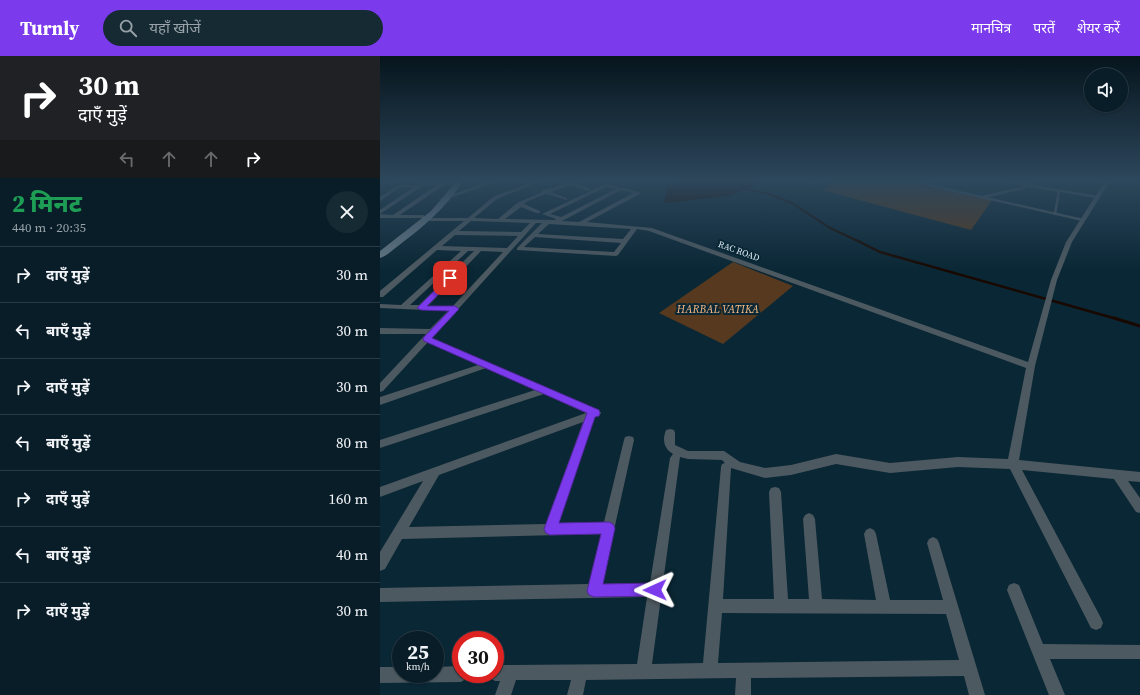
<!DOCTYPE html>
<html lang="hi">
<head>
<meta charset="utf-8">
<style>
  :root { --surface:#081d28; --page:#162a34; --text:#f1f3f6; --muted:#98a2a8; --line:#293b45; --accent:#7c3aed }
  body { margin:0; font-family:"Source Serif 4","Noto Sans Devanagari",serif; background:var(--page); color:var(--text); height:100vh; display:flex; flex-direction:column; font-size:15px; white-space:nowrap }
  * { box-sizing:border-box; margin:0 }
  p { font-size:13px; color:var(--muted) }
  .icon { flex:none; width:22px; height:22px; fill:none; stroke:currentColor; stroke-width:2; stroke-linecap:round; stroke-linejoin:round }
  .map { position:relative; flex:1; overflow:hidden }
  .sheet { display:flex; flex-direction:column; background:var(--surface); width:380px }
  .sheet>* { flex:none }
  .top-card { background:#202124; color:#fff; overflow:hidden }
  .tools { position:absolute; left:704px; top:12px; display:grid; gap:8px }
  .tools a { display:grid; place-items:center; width:44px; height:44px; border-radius:50%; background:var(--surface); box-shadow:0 1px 3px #0004,0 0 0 1px var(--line); font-size:20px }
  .speed { position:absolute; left:12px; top:575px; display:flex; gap:8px; font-size:20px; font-weight:700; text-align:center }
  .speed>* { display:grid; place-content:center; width:52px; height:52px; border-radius:50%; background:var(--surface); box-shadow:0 1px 3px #0004,0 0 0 1px var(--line); line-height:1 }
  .speed small { font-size:10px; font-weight:400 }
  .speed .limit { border:6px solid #d22; background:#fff; color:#111 }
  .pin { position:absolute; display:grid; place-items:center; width:34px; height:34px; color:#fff; margin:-17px; border-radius:8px; box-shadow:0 2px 6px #0006 }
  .me { position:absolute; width:44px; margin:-22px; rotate:269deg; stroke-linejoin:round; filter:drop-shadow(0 0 3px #0008) }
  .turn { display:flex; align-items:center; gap:14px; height:84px; padding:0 12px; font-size:18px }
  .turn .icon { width:52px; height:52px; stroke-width:2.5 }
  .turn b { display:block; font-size:28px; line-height:34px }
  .lanes { display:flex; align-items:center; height:38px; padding:0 12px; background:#0003; justify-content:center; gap:20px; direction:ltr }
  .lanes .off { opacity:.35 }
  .round { display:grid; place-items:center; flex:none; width:42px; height:42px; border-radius:21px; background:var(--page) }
  .head { display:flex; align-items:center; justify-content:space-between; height:68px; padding:0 12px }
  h1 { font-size:24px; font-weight:800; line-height:30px; color:#1e9e55 }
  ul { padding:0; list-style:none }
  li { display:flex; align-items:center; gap:12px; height:56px; padding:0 12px; border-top:1px solid var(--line) }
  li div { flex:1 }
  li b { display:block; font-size:15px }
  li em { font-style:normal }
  header { display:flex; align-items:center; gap:24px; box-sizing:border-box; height:56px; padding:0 20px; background:var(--accent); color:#fff }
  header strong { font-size:19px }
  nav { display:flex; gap:22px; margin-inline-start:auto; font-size:14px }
  .search { width:280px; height:36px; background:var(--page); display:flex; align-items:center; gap:10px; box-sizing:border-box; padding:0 14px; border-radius:22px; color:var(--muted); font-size:15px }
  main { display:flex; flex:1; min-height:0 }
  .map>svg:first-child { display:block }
</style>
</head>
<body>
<header>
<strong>Turnly</strong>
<div class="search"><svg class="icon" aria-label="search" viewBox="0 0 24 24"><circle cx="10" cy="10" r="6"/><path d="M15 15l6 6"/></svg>यहाँ खोजें</div>
<nav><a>मानचित्र</a><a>परतें</a><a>शेयर करें</a></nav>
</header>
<main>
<section class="sheet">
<div class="top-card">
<div class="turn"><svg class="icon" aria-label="right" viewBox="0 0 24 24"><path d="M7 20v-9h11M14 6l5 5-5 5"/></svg><div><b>30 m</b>दाएँ मुड़ें</div></div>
<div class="lanes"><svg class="icon off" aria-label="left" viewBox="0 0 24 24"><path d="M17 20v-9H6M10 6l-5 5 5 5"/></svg><svg class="icon off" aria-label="ahead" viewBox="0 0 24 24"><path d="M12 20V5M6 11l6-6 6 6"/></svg><svg class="icon off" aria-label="ahead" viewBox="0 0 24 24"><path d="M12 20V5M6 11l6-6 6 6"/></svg><svg class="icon" aria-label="right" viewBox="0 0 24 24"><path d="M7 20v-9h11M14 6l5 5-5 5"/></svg></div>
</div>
<div class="head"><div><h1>2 मिनट</h1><p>440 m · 20:35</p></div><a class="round"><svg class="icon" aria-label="close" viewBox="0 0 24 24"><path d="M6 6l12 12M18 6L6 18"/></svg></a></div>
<ul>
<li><svg class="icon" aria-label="right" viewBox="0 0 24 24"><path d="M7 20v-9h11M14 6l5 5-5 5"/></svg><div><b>दाएँ मुड़ें</b></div><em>30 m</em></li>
<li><svg class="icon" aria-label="left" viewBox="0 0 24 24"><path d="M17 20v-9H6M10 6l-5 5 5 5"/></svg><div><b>बाएँ मुड़ें</b></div><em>30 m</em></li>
<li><svg class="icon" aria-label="right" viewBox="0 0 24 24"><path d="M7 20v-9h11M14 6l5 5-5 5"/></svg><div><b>दाएँ मुड़ें</b></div><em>30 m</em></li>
<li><svg class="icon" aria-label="left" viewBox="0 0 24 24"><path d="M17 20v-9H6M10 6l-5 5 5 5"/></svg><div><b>बाएँ मुड़ें</b></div><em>80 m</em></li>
<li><svg class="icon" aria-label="right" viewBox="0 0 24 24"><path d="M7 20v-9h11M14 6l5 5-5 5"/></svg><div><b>दाएँ मुड़ें</b></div><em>160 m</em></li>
<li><svg class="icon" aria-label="left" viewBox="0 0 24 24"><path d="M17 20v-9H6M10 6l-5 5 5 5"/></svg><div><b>बाएँ मुड़ें</b></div><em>40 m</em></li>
<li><svg class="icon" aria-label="right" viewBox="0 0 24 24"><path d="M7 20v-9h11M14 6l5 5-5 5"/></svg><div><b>दाएँ मुड़ें</b></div><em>30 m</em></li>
</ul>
</section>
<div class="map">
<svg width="760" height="639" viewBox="0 0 760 639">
  <rect width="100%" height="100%" fill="#0a2735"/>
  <g fill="#56391e">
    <polygon points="456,125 524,125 612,144 591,174 442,134"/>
    <polygon points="353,206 413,230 343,288 279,257"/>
  </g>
  <polygon fill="#180800" points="301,125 381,125 377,129 349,140 286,147 283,145 286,140 286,131"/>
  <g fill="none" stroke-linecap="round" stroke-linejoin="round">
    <polyline stroke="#180800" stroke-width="2" points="366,133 389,138 412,147 450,172 480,186"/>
    <polyline stroke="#180800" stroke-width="2.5" points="478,185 500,196 737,263"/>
    <polyline stroke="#180800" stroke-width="3" points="734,262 760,270"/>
    <g stroke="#4d5960" stroke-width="2.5">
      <polyline points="531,125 703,164"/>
      <polyline points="622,125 717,141"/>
      <polyline points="435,127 438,125"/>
      <polyline points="603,141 643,132 647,130 648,125"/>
      <polyline points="675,158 679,135"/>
    </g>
    <g fill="#4d5960" fill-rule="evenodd">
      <polygon points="6,125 16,125 0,129 0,127"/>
      <polygon points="111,125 119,125 64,144 59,143"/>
      <path d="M154,125H161L117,143L94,162L118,163L137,147L162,136L161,134C174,134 184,125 197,125L195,127L211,133L208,135L190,129L171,136L187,142V144L166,138L148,145L144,148L160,155V157H156L141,151L125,163L175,164L176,163L162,158L225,128L260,136V138L207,166L272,172L648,306L671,224L686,186L725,125H730L692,186L677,224L655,310L639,404L760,416V426L748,425L760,442V457L756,456L734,423L642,414L721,562L723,567L721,572L716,574L711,572L630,413L578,411L510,417L456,408L411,419L385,422L351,412L343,543H394L389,436L391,432L395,431L399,432L401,436L408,543H429L423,463L425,459L429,457L433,459L435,463L442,543L496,544L484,478L486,474L490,472L494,474L496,478L510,544H563L547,487L549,483L553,481L557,483L559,487L605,639H589L584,620L371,622V639H355L356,622L206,624L203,639H187L191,624H136L131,639H115L120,625H115L110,622L108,618H115V609L257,608L267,541L0,546V532L209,528L221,478L22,483L5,513L0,515V496L43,425L0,441V431L206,357L164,338L0,392V384L155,334L106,312L0,349V341L98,309L48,286L3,335L0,336V327L46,278H0V272L50,273L68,255L0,252V248L21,249L81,195L57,194L3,241H0V235L84,165H48L46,164V162H88L113,141ZM226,131L236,133L181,161L170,158ZM241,134L253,137L199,166L182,165ZM91,165L150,167L141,176L79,175ZM156,167H162L137,192V194L236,200L238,199L257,173L269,175L646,312L628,403L578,401L510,407L456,398L411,409L385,412L360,406L344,395H308L295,389V377L294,374L290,373L286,374C282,384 284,393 293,398L290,402L270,527L222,528L254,384L253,381L249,380L245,381L244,384L224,466L178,467L215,361L219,360L221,357L219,354L52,282ZM169,168L251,173L243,183L158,178ZM75,179L138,180L127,192L62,190ZM155,181L241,187L234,196L144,191ZM88,195H94L39,249H30ZM101,195L123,196L72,251L48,250ZM203,366L166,468L29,471L59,419ZM300,401L308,403L342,404L345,407L342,408L341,411L323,607L272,608ZM342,557L566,558L579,604L338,607Z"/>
      <polygon points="63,126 72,126 74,127 64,129 20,159 43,159 46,161 45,162 0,162 0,158 13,159 57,129 44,129 0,158 0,154 34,131 20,131 0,145 0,141 19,129 39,129 43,127"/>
      <polygon points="634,527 639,529 663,588 760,589 760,603 670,603 685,639 669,639 627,534 629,529"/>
      <polygon points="81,610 81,618 89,618 86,623 81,626 0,627 0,611 21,611 21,618 55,618 55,611"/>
    </g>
    <path fill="#647783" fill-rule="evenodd" d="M77,125H83C66,152 43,171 18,190C12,194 7,200 0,202V195L51,155Z"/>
  </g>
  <linearGradient id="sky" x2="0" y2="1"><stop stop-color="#06151d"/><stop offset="0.58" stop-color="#2d475c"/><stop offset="1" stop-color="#2d475c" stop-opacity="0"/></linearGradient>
  <rect width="760" height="215" fill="url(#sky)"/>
  <polygon fill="#7c3aed" stroke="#51269a" points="70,220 73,221 73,224 47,250 75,250 79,253 52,282 219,354 220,357 219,360 215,361 179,467 229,466 233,468 235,472 223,528 275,527 280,529 282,534 280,538 275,540 214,541 209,539 207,535 221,478 170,479 166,477 164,473 207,357 44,285 43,283 44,281 69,255 41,254 37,252 68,221"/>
  <g text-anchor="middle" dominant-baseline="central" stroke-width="4" stroke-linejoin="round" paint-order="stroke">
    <g font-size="9" fill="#dcecf5" stroke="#0a2735">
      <text transform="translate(359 195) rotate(20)">RAC ROAD</text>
    </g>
    <g font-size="11" font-style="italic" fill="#f4b985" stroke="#0a2735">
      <text x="338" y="253">HARBAL VATIKA</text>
    </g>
  </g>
</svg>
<div class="tools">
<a><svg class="icon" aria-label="sound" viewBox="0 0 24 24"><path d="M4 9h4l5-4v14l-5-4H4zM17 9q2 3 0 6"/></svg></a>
</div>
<div class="speed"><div>25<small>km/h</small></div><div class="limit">30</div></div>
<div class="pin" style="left:70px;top:222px;background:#d93025"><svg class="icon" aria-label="arrive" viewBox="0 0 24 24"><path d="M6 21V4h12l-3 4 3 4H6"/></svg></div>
<svg class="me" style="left:275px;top:534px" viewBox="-20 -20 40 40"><path d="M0-17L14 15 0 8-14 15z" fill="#7c3aed" stroke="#fff" stroke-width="4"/></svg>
</div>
</main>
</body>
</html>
